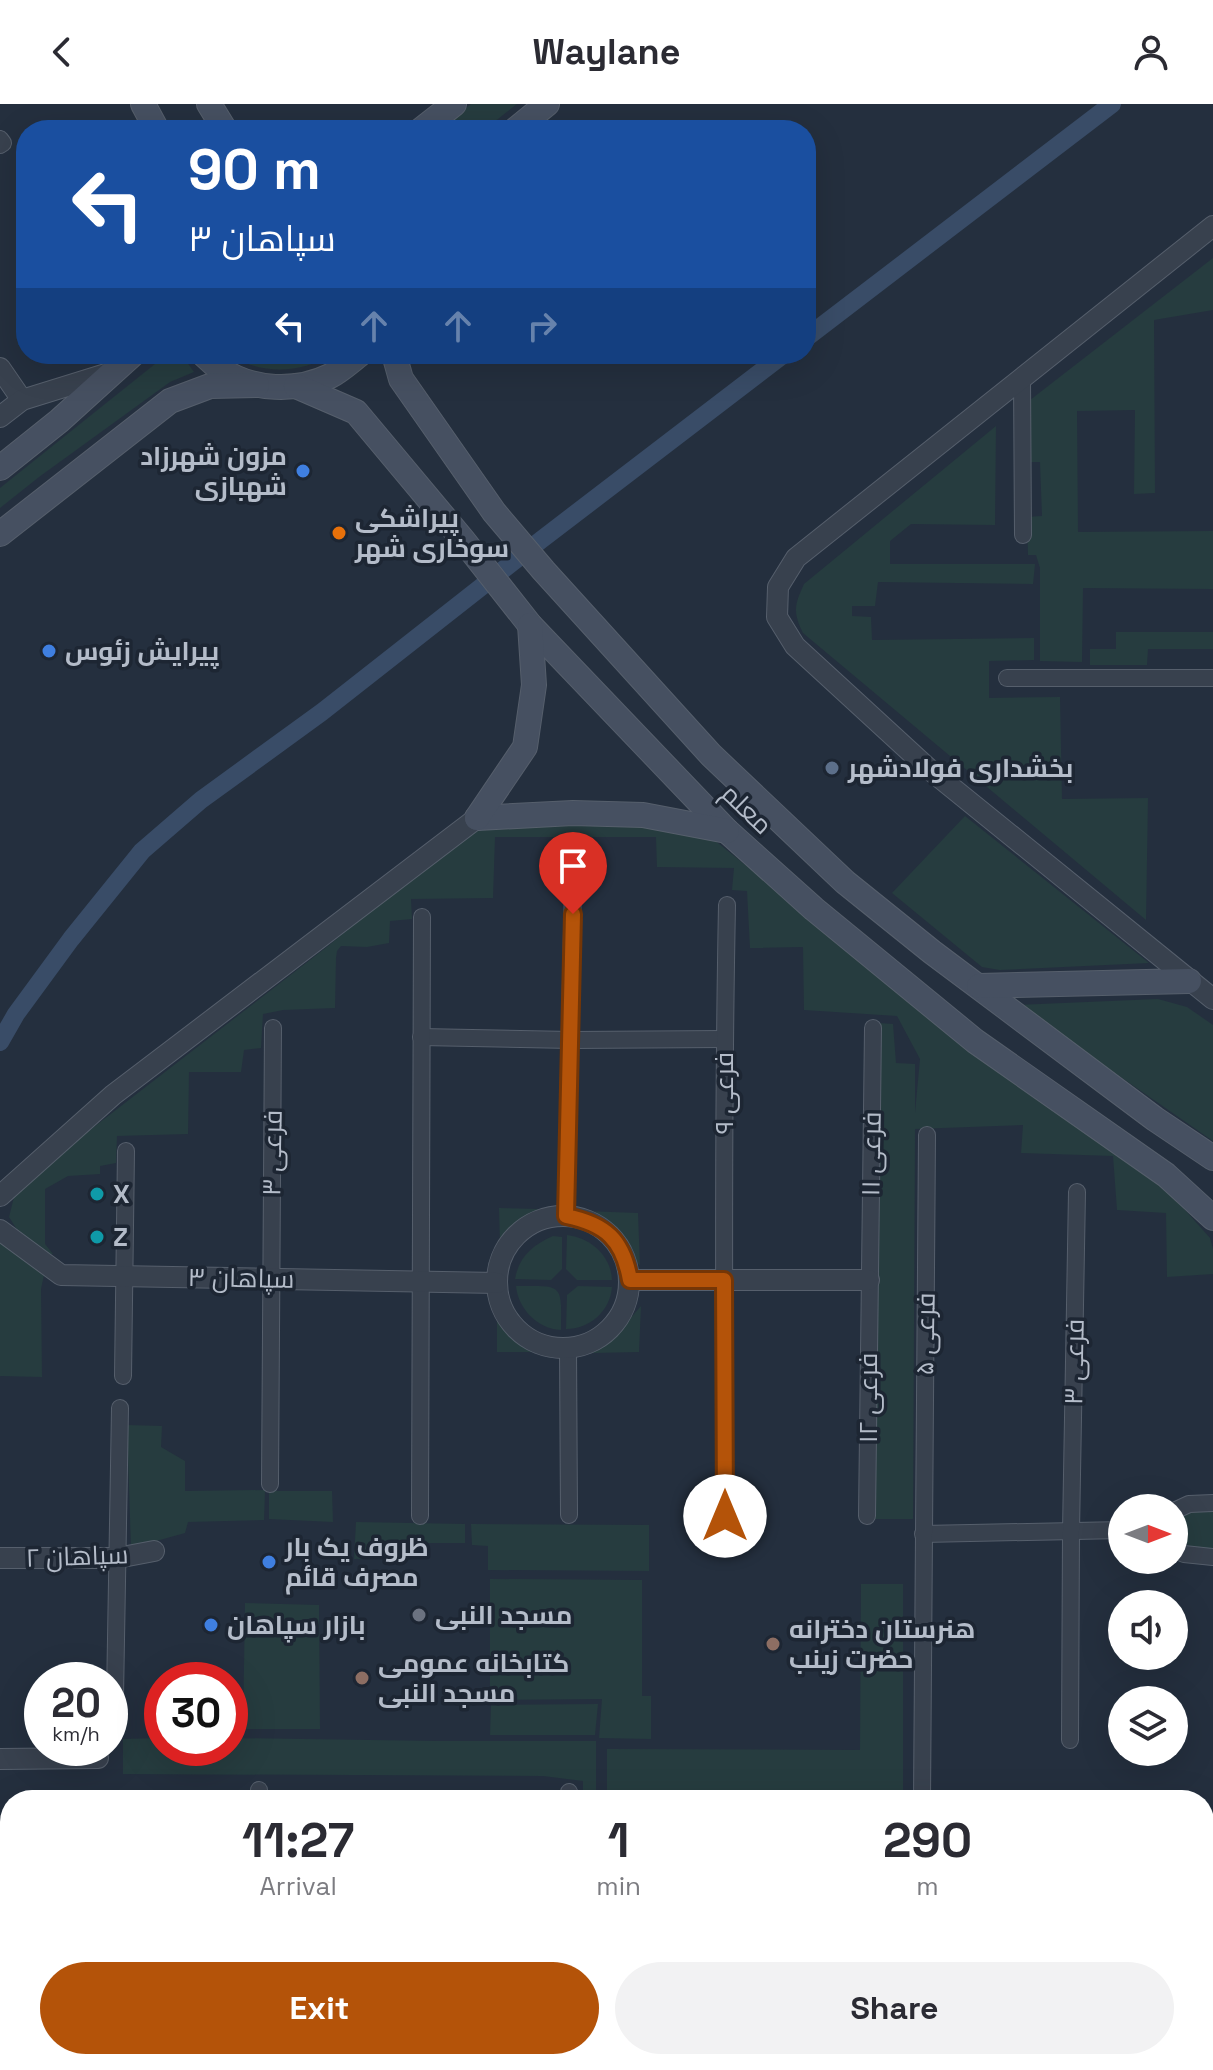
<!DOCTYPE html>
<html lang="en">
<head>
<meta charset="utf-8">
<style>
  :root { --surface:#fff; --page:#f2f2f3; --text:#2b2b33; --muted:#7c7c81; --accent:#b45309 }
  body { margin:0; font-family:"Space Grotesk",Cairo,sans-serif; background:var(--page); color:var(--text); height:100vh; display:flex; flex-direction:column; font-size:30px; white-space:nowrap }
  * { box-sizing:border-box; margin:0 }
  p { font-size:26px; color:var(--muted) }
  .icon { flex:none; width:44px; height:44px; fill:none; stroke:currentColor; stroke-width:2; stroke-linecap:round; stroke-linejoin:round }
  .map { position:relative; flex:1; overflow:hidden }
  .side { position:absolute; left:0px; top:1686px; width:1214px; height:280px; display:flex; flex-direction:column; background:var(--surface); border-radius:32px 32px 0 0; box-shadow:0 8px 32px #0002 }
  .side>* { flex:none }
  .hud { position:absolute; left:16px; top:16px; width:800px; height:244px; border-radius:32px; box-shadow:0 8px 32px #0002; background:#1a4fa0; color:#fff; overflow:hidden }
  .needle { width:52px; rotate:90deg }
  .controls { position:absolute; left:1108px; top:1390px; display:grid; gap:16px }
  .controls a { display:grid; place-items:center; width:80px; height:80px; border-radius:50%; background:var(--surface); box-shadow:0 8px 32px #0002; font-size:40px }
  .speed { position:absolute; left:24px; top:1558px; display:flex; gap:16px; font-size:40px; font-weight:700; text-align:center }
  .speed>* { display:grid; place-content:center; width:104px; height:104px; border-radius:50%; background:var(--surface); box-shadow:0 8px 32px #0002; line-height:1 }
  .speed small { font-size:20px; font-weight:400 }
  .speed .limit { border:12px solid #d22; background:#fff; color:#111 }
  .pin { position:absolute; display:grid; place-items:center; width:68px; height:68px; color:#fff; margin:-82px -34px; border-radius:50% 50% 50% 0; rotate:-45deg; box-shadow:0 0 8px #0007 }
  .pin .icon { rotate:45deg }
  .me { position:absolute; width:88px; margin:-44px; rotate:0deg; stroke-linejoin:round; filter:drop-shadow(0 0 6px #0008) }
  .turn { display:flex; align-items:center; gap:28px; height:168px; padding:0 40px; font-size:36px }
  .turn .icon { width:104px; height:104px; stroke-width:2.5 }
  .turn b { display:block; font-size:56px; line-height:68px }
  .lanes { display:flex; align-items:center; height:76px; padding:0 40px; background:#0003; justify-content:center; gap:40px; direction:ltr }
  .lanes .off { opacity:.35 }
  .eta { display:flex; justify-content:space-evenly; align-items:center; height:136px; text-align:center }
  .eta b { font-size:48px; font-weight:700; line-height:56px }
  .primary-button { display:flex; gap:16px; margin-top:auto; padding:16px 40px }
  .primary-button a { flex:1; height:92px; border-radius:48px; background:var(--accent); color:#fff; font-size:32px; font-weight:700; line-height:92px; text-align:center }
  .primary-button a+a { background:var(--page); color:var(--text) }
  header { display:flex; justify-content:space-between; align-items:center; height:104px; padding:0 40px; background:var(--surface); font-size:36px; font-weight:700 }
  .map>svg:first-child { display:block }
</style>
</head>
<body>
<header><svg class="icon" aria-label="back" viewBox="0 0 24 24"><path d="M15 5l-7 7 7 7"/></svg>Waylane<svg class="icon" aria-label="person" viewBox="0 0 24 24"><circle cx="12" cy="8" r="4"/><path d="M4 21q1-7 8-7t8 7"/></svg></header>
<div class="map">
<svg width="1213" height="1966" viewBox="0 0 1213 1966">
  <rect width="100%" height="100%" fill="#242f3e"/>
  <g fill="#263c3f">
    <polygon points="471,0 517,0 484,26 438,26"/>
    <polygon points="1213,154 1213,206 1154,216 1155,389 1134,390 1135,306 1077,307 1078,428 1213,427 1213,485 1083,484 1082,558 1040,557 1040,464 1036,451 1028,451 1027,413 1042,412 1040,358 1027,358 1025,300"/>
    <polygon points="163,250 181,250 194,268 170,278 39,373 0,404 0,384 160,256"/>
    <path d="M230,250H331C304,270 256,271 230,250Z"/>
    <path d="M996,322L995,421L911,420L890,437V460H1035L1033,480L878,478L875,502H852V512L871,513L872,536L1034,534V556L989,557V594L1060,593L1062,695L1148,694L1146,816L803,529C793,508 794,502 804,480Z"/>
    <polygon points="1116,528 1213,528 1213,545 1148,545 1147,561 1090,561 1090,545 1116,545"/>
    <polygon points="965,712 1149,859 1000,866 982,863 892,789"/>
    <polygon points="477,719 651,719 713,735 1031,991 1170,1089 1210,1134 1213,1145 1213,1170 1167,1173 1166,1109 1117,1106 1113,1052 1021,1049 1023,1021 915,1025 913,1415 874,1415 879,919 893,920 896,959 915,960 915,1009 920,955 897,912 804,906 803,843 750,844 747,787 732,786 734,764 657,763 656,733 495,733 493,794 411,795 412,815 390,817 389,839 367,843 341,842 337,847 336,854 335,904 283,906 263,910 261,944 244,946 241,968 189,968 188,1030 117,1032 116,1059 100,1062 100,1070 68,1072 45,1085 45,1140 53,1150 44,1150 16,1124 9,1113 15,1089 46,1060 328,842"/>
    <polygon points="1158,895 1187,903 1213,921 1213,1037 1017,901"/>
    <polygon points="499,1104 539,1105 520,1120 500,1140"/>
    <path d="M585,1107L638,1109L640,1162C623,1137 610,1123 585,1107Z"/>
    <path d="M567,1131C591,1134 611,1152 612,1176H577L566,1165Z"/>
    <path d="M553,1132L562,1133V1165L551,1176L515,1175C519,1152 533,1141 553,1132Z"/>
    <polygon points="0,1138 26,1156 44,1171 41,1185 42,1273 0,1272"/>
    <path d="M516,1182C562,1182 562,1178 561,1226C537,1225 518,1204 516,1182Z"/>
    <path d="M578,1182L612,1183C610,1207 590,1225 566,1225L567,1191Z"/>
    <polygon points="641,1202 639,1248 592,1249 616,1231"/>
    <path d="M497,1207C510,1226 524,1237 543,1248H497Z"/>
    <polygon points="127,1321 162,1322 161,1343 185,1357 185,1387 265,1386 264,1416 188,1418 185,1429 131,1444"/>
    <polygon points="269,1387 332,1387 333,1418 269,1415"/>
    <path d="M1191,1404H1213V1445C1194,1443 1187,1445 1175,1428L1178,1413Z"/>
    <polygon points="356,1418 465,1420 465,1439 417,1439 417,1454 354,1455"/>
    <polygon points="471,1420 649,1421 649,1467 488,1466 488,1442 472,1441"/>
    <polygon points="490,1475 642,1476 642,1592 651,1592 651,1635 599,1634 602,1595 490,1596"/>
    <polygon points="861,1480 903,1480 903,1696 607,1696 607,1645 860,1646"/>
    <polygon points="245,1499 319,1501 320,1625 243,1625"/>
    <polygon points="598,1600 595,1631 490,1631 491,1601"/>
    <polygon points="162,1634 162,1644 230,1644 230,1634 437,1637 596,1637 596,1696 583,1696 583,1677 543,1672 123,1670 123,1635"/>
    <polygon points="213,1956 306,1956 306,1966 214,1966"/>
  </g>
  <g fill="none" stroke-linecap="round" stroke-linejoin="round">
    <g stroke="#394c67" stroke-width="18">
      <polyline points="806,234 1112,0"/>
      <polyline points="0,938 16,910 71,835 142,747 201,696 322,608 541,436 784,250"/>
    </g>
    <defs>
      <g id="minor">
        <polyline points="0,35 3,39 0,41"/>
        <polyline points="1022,275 1023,431"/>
        <polyline points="1007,574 1213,574"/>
        <polyline points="421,933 571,936 724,935"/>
        <polyline points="566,1112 573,779"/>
        <polyline points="568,1245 569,1411"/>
        <polyline points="123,1272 126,1047"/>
        <polyline points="270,1380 273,924"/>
        <polyline points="1174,1407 1189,1400 1213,1399"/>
        <polyline points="420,1412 422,813"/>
        <path d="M725,1412C724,1208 723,1005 727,801"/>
        <polyline points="867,1412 873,924"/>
        <polyline points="923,1430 1122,1426"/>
        <polyline points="1174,1445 1184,1450 1213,1453"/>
        <polyline points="115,1593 120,1304"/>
        <polyline points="1070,1636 1071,1427 1077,1088"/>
        <polyline points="259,1696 259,1686"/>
        <polyline points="568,1696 569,1688"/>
        <polyline points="922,1696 927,1031"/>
        <polyline points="414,1956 414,1966"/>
        <polyline points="565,1956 565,1966"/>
        <polyline points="113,1966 113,1956"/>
        <polyline points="622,1966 622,1965"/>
      </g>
      <g id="tertiary">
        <polyline points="1213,122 796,454 778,483 777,513 795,542 929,665 1213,895"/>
        <polyline points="0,264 22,296"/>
        <polyline points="0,313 22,296 109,269"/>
        <polyline points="0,1092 113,991 477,714"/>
        <circle cx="563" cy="1178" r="66"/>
        <polyline points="0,1126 61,1171 497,1179"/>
        <polyline points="630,1176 869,1176"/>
        <polyline points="0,1454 117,1454 154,1447"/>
        <polyline points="0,1655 98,1654"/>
        <polyline points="0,1946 10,1946"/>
        <polyline points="199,1956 200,1966"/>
        <polyline points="317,1966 318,1956"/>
      </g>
      <g id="secondary">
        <polyline points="143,0 157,26"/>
        <polyline points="209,0 225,26"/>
        <polyline points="421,26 454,0"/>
        <polyline points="515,26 547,0"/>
        <path d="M203,250C209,255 215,262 222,266C253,287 297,288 330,272C340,267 351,257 360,250"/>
        <polyline points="394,250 401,275 494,408 544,467 711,651 845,778 932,848 1155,1015 1213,1054"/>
        <polyline points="296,282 356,308 463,436 530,521 727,727 814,805 975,937 1166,1071 1213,1114"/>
        <polyline points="0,364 59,317 133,250"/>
        <polyline points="0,430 170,297 210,282 257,281"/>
        <polyline points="477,714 573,709 643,711 727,727"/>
        <polyline points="477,714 525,643 534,581 530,521"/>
        <polyline points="979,882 1189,877"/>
      </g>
    </defs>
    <use href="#minor" stroke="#565f6c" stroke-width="18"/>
    <use href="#tertiary" stroke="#565f6c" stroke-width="22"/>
    <use href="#secondary" stroke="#565f6c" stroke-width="26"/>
    <use href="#minor" stroke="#38414e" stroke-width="16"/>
    <use href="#tertiary" stroke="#38414e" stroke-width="20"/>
    <use href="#secondary" stroke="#465061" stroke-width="24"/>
  </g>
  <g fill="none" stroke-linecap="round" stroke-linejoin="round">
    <defs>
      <path id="route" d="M573,810L566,1112C606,1120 623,1136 630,1176H724L725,1412"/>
    </defs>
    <use href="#route" stroke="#753606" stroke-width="20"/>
    <use href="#route" stroke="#b45309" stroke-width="14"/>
  </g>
  <g fill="#3f7fe0" stroke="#1d2633" stroke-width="3">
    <circle cx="303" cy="367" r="8"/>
    <circle cx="49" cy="547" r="8"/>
    <circle cx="269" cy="1458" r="8"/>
    <circle cx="211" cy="1521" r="8"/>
  </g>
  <circle fill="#e8710a" stroke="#1d2633" stroke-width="3" cx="339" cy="429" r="8"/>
  <circle fill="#5c6f8a" stroke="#1d2633" stroke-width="3" cx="832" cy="664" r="8"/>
  <g fill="#0f9aa8" stroke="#1d2633" stroke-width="3">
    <circle cx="97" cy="1090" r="8"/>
    <circle cx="97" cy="1133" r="8"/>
  </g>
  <circle fill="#6b7280" stroke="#1d2633" stroke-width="3" cx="419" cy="1511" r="8"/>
  <g fill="#8d6e63" stroke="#1d2633" stroke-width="3">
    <circle cx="773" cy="1540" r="8"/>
    <circle cx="362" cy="1574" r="8"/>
  </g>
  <g text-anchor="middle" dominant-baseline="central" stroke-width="7" stroke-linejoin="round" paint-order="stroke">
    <g font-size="26" font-weight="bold" fill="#b4bcc9" stroke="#1d2633" text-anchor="start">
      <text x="287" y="352" text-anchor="end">مزون شهرزاد<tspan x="287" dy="30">شهبازی</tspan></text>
      <text x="355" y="414">پیراشکی<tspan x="355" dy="30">سوخاری شهر</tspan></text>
      <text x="65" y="547">پیرایش زئوس</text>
      <text x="848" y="664">بخشداری فولادشهر</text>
      <text x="113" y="1090">X</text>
      <text x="113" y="1133">Z</text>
      <text x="285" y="1443">ظروف یک بار<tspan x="285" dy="30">مصرف قائم</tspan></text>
      <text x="435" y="1511">مسجد النبی</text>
      <text x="227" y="1521">بازار سپاهان</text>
      <text x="789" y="1525">هنرستان دخترانه<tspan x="789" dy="30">حضرت زینب</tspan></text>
      <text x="378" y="1559">کتابخانه عمومی<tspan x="378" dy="30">مسجد النبی</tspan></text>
    </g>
    <g font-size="26" fill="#b4bcc9" stroke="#1d2633">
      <text transform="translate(747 705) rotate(44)">معلم</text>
      <text transform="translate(724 989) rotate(-90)">فرعی ۹</text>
      <text transform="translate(272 1049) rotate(-89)">فرعی ۳</text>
      <text transform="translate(871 1050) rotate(-89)">فرعی ۱۱</text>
      <text transform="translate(241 1174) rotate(1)">سپاهان ۳</text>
      <text transform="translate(925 1230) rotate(-89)">فرعی ۵</text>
      <text transform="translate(1074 1258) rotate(-89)">فرعی ۳</text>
      <text transform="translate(868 1294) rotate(-90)">فرعی ۱۲</text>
      <text transform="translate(77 1452) rotate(-2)">سپاهان ۲</text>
    </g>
  </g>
</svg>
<div class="controls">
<a><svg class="needle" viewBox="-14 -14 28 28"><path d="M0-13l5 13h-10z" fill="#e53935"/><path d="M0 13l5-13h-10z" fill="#7c7c81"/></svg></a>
<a><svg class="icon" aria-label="sound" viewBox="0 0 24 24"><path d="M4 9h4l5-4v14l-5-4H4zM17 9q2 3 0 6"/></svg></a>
<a><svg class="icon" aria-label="layers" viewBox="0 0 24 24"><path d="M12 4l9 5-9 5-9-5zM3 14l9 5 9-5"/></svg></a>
</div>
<div class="speed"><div>20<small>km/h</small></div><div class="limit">30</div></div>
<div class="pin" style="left:573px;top:810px;background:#d93025"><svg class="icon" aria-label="arrive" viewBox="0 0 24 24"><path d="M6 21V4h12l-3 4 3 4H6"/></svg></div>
<svg class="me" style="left:725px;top:1412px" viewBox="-20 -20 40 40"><circle r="19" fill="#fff"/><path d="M0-13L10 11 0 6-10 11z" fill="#b45309"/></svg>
<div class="hud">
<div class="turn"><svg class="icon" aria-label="left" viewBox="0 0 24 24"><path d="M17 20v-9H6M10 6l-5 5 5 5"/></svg><div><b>90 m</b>سپاهان ۳</div></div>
<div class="lanes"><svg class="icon" aria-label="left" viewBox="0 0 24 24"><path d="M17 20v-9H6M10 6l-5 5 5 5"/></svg><svg class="icon off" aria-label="ahead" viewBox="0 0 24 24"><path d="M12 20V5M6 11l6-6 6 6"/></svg><svg class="icon off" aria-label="ahead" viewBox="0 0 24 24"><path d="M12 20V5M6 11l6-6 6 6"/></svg><svg class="icon off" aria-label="right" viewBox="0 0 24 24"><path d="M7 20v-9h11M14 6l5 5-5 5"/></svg></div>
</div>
<section class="side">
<div class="eta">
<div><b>11:27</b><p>Arrival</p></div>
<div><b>1</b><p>min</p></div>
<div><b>290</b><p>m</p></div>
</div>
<div class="primary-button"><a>Exit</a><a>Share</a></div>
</section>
</div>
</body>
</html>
